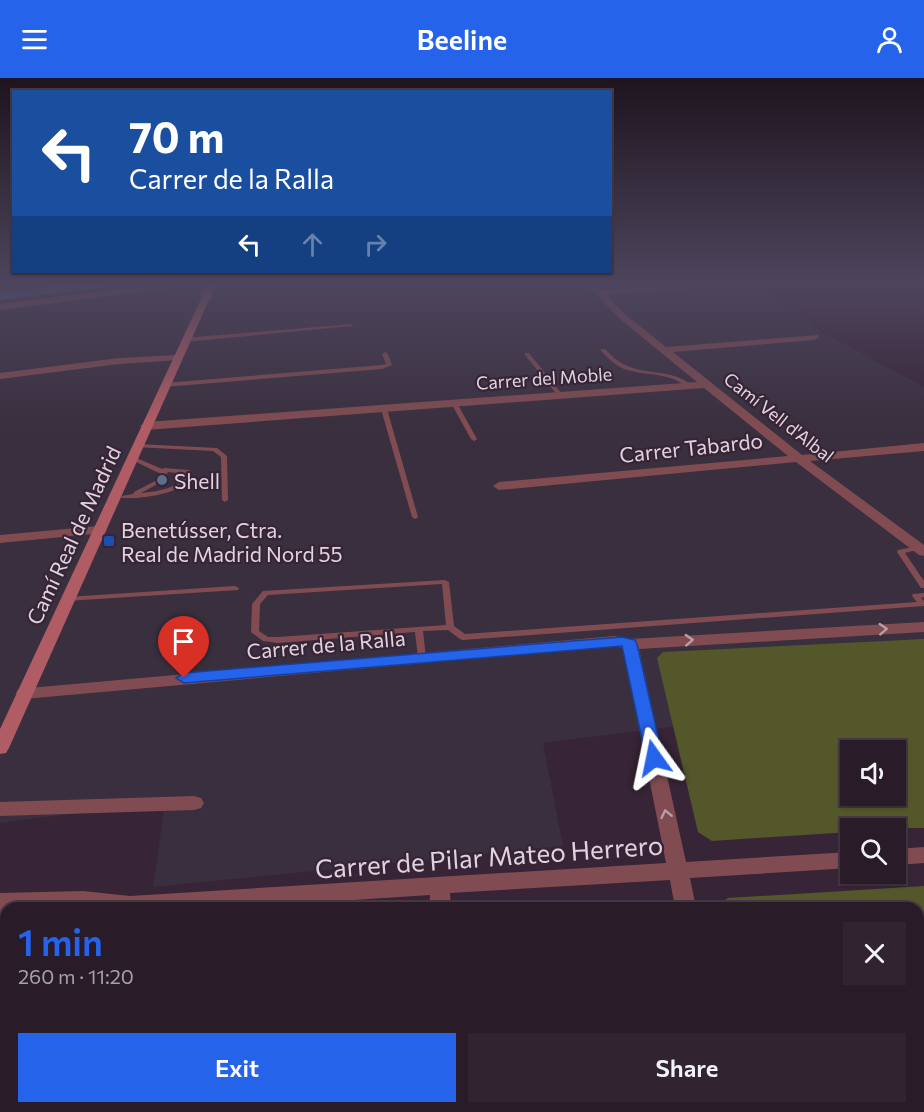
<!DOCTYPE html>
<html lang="en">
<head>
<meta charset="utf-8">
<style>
  :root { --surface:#291b28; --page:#312430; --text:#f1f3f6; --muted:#a5a1a8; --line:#453945; --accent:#2563eb }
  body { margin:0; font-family:Commissioner,sans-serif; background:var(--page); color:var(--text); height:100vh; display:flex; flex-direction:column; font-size:22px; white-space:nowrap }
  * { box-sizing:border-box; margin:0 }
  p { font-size:20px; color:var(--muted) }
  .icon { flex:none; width:33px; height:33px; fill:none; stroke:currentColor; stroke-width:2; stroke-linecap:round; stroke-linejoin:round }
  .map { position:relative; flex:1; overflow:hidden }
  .sheet { position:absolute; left:0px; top:824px; width:924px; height:212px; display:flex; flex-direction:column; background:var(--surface); border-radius:18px 18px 0 0; box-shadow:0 2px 4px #0004,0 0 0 2px var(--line) }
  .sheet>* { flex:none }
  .top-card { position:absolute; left:12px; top:12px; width:600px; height:183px; border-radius:0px; box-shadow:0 2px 4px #0004,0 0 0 2px var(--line); background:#1a4fa0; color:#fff; overflow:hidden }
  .fabs { position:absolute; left:840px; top:662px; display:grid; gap:12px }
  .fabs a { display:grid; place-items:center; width:66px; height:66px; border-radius:0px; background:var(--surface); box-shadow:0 2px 4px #0004,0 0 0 2px var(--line); font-size:30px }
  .pin { position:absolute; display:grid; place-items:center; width:51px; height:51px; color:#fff; margin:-62px -26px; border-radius:50% 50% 50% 0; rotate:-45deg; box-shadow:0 0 6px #0007 }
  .pin .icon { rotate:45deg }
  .me { position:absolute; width:66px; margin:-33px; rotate:348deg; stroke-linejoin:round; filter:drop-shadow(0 0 4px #0008) }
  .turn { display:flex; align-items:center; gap:21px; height:126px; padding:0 18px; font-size:27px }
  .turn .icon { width:78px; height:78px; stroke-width:2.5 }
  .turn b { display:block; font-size:42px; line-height:51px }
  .lanes { display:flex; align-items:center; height:57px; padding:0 18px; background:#0003; justify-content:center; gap:30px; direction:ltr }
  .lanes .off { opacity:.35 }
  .round { display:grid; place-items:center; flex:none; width:63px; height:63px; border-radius:0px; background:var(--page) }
  .head { display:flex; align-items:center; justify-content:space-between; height:102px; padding:0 18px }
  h1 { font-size:36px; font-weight:600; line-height:45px; color:var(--accent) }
  .primary-button { display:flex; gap:12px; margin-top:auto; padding:12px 18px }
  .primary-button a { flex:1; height:69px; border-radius:0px; background:var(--accent); color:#fff; font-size:24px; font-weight:600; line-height:69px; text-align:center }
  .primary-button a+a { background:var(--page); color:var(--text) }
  header { display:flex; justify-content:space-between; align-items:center; height:78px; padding:0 18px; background:var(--accent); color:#fff; font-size:27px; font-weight:600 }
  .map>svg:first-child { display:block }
</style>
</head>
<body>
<header><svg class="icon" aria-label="menu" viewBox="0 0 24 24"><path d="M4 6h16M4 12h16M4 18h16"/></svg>Beeline<svg class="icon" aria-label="person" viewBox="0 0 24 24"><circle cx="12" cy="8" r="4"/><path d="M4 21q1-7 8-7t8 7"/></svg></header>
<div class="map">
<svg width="924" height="1034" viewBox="0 0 924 1034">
  <rect width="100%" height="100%" fill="#372436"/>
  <rect fill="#432b41" x="0" y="867" width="6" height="91"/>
  <polygon fill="#392f3e" points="148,204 754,204 823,255 924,309 924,568 724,642 543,665 563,768 153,809 165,724 0,745 0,222"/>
  <g fill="#54572a" fill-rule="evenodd">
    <path d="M924,561V750H850V754L712,763L698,754L657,580L663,574ZM850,672H896V717H850Z"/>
    <polygon points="924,808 924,1034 763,1034 762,1029 918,1029 918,830 716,829 728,820"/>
    <polygon points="174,1029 411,1029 411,1034 173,1034"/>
    <polygon points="480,1029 695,1029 696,1034 480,1034"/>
  </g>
  <polygon fill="#446aa3" points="71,204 148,204 0,222 0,213"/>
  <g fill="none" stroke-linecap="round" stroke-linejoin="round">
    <polyline stroke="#817080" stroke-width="1.5" stroke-dasharray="2 2" stroke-linecap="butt" points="840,207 849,208 863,204"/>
    <g fill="#814c51" fill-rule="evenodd">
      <polygon points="351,246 353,247 353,248 184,264 181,262 184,260"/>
      <path d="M601,271H605C612,278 619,285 628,288C651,298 671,290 693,308L688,309C681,305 675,301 667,299C652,295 638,296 624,291C615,287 608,280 601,273Z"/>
      <polygon points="385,274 388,276 392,287 382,291 164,309 161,307 164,305 382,287 386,286 382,276"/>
      <polygon points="525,275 529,275 562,316 562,318 558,318 525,277"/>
      <polygon points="454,323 457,325 477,361 476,362 474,363 471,361 451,325"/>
      <polygon points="384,329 387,331 418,439 417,440 415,441 412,439 381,331"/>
      <polygon points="137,366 217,370 227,378 228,422 225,424 222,422 221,379 213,373 135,369 135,367"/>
      <path d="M132,378L162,391L164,390L189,392L192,394C191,395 189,402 188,403C176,417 139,421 122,420L121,419L122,418L133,416L134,414L157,402L161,396L130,381L129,380ZM168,394L185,396C177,412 157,413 141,415L161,404Z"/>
      <polygon points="918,468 922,470 920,471 905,475 924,503 924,510 921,510 897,474 898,472"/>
      <path d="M445,502L449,504L454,548L465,556L917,524L912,518L913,516L924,515V519L921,520L924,523V528L463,562L460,561L448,552L423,553L426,580L422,583L418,580L415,554L278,565L263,563L251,554L252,526L263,513ZM442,506L446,547L278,559H268L259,553L260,526L268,517Z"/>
      <polygon points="235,508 239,510 238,512 67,523 63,521 67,519"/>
      <polygon points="6,906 6,919 0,923 0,910"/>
    </g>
    <g fill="#814c51" fill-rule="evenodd">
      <polygon points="43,204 65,204 61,207 0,215 0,209"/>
      <polygon points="173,204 195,204 191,207 0,232 0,226"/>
      <polygon points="201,204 210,204 211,206 208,214 213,218 211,220 205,220 198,215 202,206"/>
      <polygon points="584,204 593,204 601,212 700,204 732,204 728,207 606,217 626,237 666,269 818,257 819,259 814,262 673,274 802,377 924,365 924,373 810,383 924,467 924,478 919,477 796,384 499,412 493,408 499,404 788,378 704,310 146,352 140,348 146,344 697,304 620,241"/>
      <polygon points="176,277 180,278 180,282 119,286 0,301 0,295 119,280"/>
      <polygon points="99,448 106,452 104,455 0,465 0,457"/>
      <polygon points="924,544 924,554 639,571 686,784 850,774 850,790 690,800 696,830 675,830 670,802 450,815 451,830 429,830 430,817 230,830 6,830 6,833 0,833 0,815 83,813 130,818 666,785 623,570 614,568 24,621 18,619 16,615 18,611 614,558 630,561"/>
      <polygon points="194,718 201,720 204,725 201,730 194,732 0,738 0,724"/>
      <polygon points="924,769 924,785 896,787 896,771"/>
      <polygon points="6,836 6,854 0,855 0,837"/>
      <polygon points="128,1029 152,1029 152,1034 127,1034"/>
      <polygon points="433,1029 457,1029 458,1034 433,1034"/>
      <polygon points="717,1029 741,1029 742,1034 718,1034"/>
    </g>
    <polygon fill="#b05c65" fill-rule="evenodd" points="209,204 217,204 9,670 6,675 0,676 0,651"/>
  </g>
  <defs><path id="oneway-chevron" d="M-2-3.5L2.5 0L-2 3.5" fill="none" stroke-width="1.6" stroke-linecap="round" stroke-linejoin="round" transform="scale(1.5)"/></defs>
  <g stroke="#ba9da6">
    <use href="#oneway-chevron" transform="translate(883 551) rotate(-3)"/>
    <use href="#oneway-chevron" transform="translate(689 562) rotate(-3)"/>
    <use href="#oneway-chevron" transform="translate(666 736) rotate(-102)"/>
  </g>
  <linearGradient id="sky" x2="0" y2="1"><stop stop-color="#1e141e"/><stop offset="0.59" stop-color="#4d455d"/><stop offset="1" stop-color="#4d455d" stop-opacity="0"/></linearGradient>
  <rect width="924" height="348" fill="url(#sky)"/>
  <polygon fill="#2563eb" stroke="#184099" stroke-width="1.5" points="622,559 635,562 637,566 663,680 654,686 646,680 622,568 184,605 176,600 184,595"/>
  <circle fill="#5c6f8a" stroke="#372436" stroke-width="2" cx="162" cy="402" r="6"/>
  <rect fill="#1a4fb4" stroke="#372436" stroke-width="2" x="103" y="457" width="12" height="12" rx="3"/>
  <g text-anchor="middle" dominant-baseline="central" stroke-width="4.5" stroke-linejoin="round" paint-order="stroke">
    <g font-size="18" fill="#e0d3df" stroke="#372436">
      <text transform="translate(544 300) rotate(-4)">Carrer del Moble</text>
      <text transform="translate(779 339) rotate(38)">Camí Vell d'Albal</text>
    </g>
    <g font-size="21" fill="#e0d3df" stroke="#372436">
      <text transform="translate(691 369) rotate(-6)">Carrer Tabardo</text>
      <text transform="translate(73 457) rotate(-65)">Camí Real de Madrid</text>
      <text transform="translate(326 566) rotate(-5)">Carrer de la Ralla</text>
    </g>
    <g font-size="21" fill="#e0d3df" stroke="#372436" text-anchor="start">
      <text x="174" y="402">Shell</text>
      <text x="121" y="451">Benetússer, Ctra.<tspan x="121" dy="24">Real de Madrid Nord 55</tspan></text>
    </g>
    <g font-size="26" fill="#e0d3df" stroke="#372436">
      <text transform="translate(489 778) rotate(-4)">Carrer de Pilar Mateo Herrero</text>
    </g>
  </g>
</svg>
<div class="fabs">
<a><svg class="icon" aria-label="sound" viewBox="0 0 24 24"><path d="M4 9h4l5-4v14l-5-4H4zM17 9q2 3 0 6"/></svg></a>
<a><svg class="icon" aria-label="search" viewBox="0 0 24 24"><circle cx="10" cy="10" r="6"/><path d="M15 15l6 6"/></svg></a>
</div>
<div class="pin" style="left:184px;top:600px;background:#d93025"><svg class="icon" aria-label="arrive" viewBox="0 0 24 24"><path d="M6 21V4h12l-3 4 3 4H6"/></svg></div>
<svg class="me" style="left:654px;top:680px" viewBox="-20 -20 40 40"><path d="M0-17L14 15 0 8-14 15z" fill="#2563eb" stroke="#fff" stroke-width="4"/></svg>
<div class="top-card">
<div class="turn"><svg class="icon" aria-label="left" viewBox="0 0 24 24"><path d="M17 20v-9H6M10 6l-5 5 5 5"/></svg><div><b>70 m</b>Carrer de la Ralla</div></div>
<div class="lanes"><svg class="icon" aria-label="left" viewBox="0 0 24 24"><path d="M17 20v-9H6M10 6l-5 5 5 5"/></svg><svg class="icon off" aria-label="ahead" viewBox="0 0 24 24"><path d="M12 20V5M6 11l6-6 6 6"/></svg><svg class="icon off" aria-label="right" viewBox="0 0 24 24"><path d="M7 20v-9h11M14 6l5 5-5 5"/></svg></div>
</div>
<section class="sheet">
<div class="head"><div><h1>1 min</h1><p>260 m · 11:20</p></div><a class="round"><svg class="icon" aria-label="close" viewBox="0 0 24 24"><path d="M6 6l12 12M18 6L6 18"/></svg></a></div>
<div class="primary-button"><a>Exit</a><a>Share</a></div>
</section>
</div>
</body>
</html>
